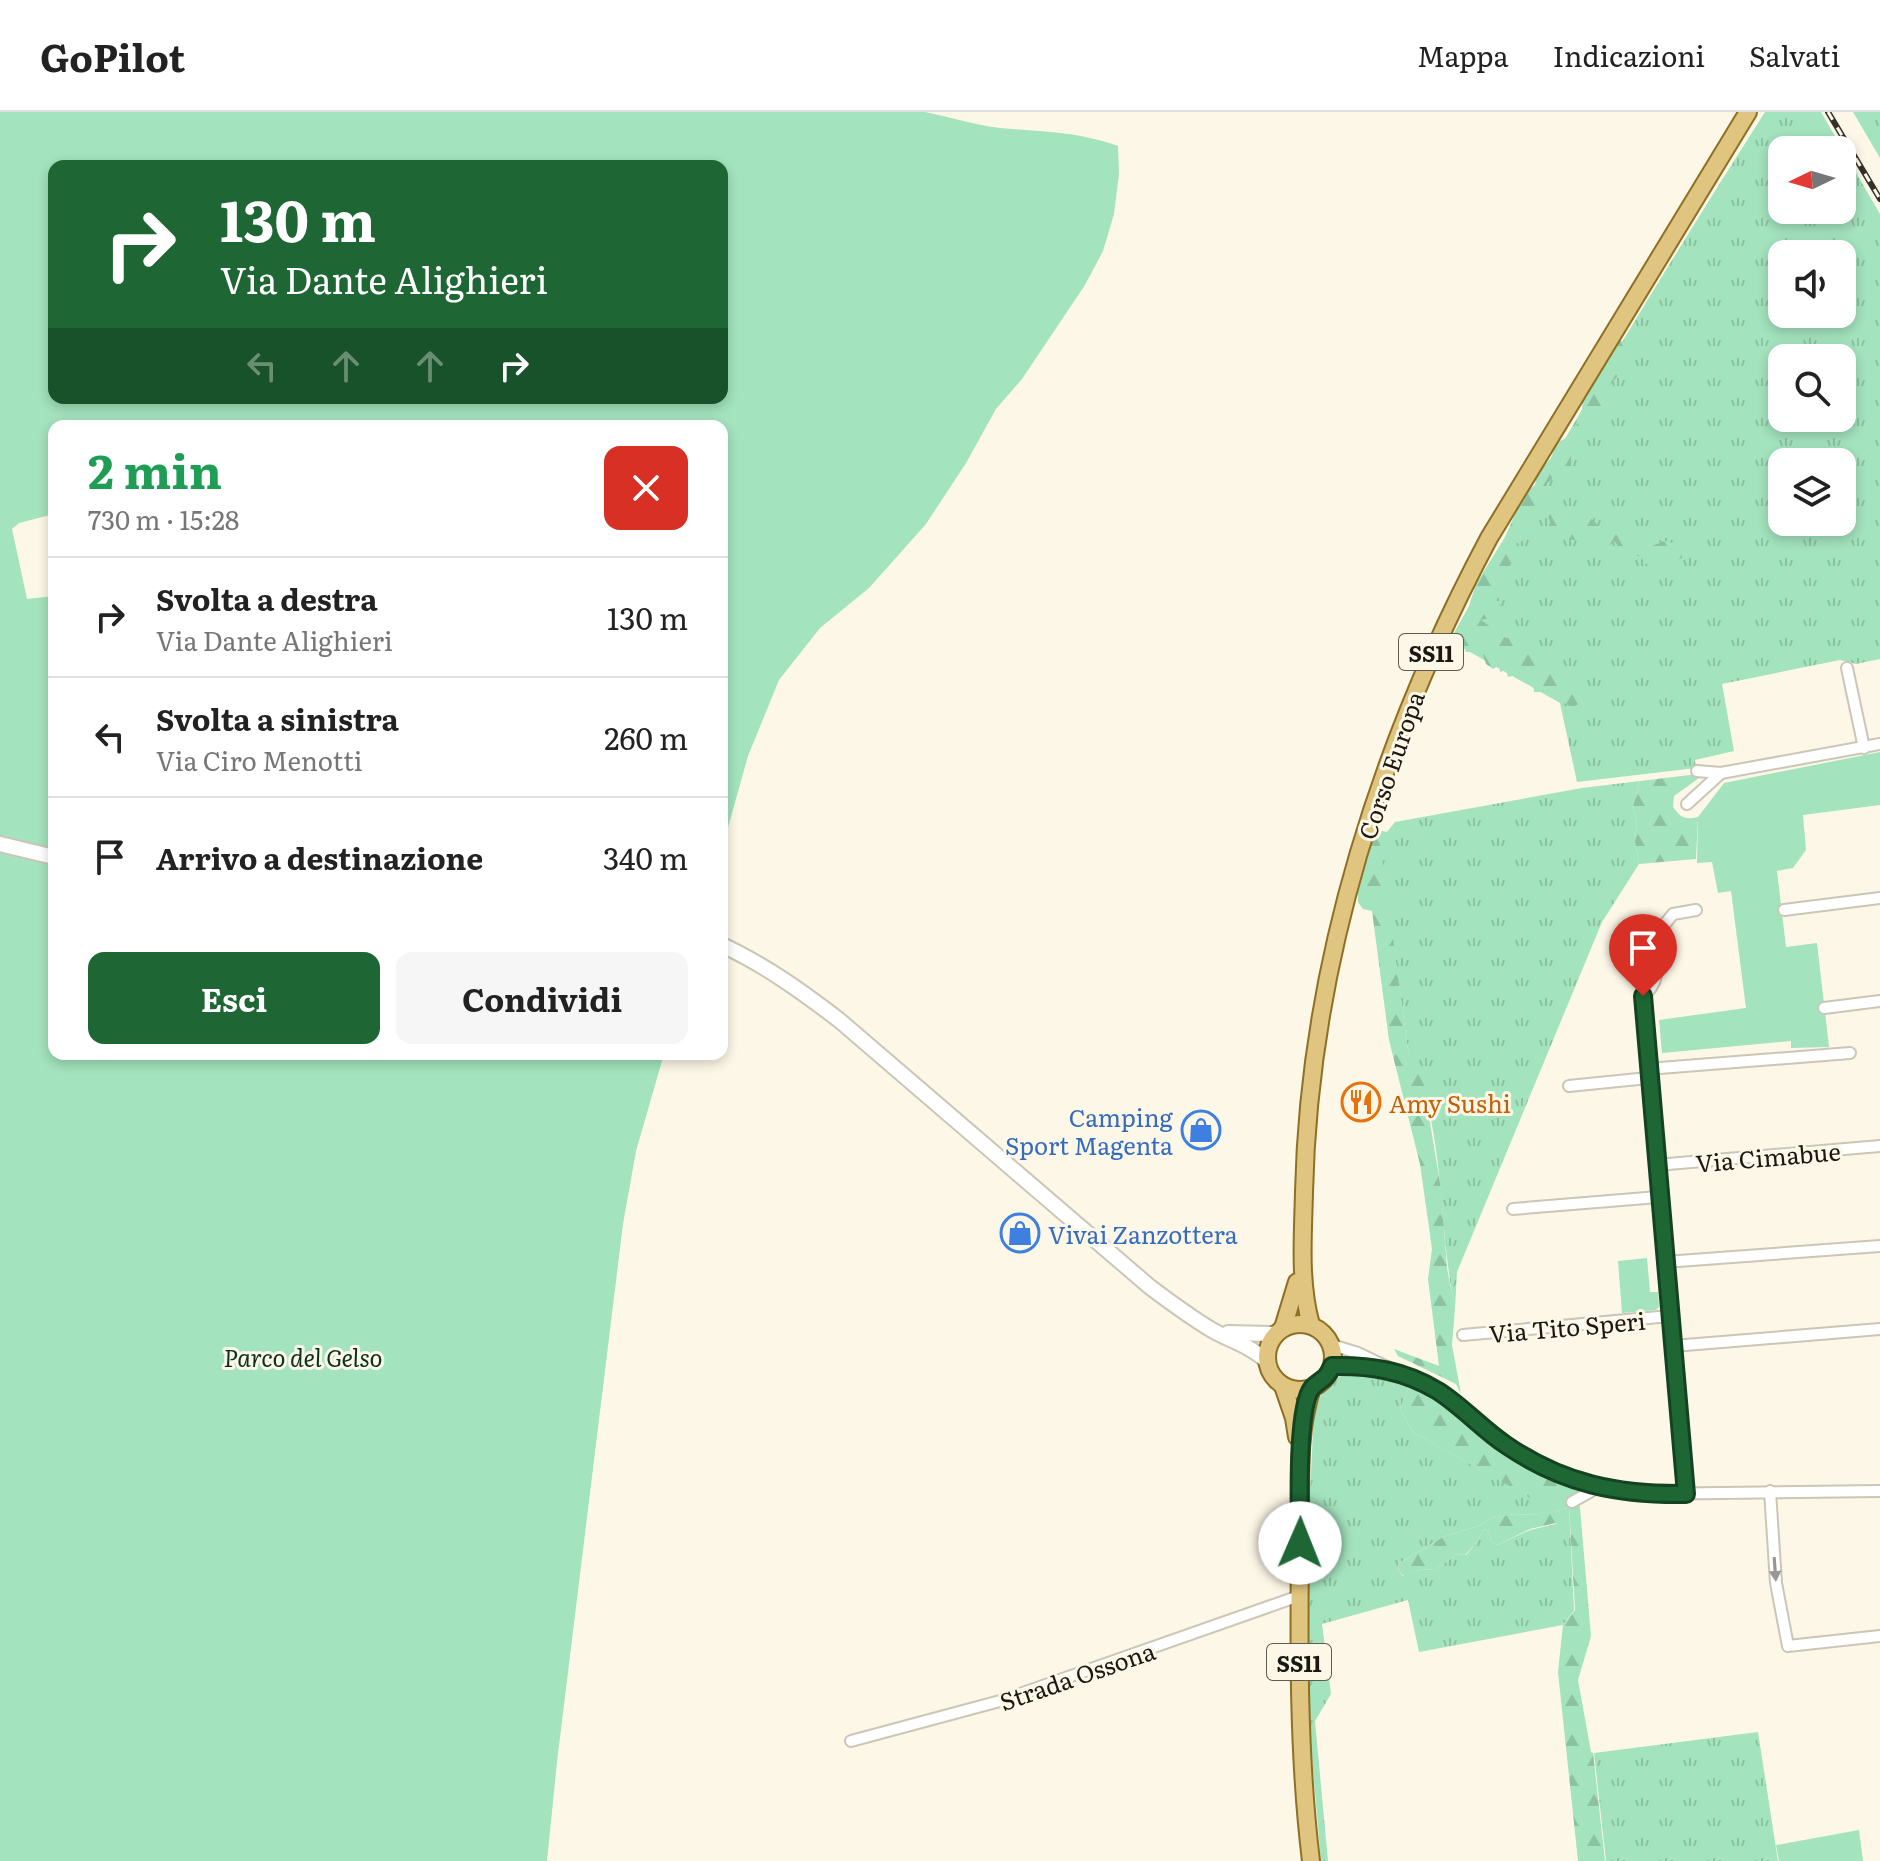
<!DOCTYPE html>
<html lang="it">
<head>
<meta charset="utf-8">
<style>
  :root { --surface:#fff; --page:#f6f6f6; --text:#222; --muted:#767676; --line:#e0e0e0; --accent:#1e6735 }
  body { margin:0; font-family:Literata,serif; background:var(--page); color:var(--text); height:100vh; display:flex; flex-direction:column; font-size:30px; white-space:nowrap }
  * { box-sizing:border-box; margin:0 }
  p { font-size:26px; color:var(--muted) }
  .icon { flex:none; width:44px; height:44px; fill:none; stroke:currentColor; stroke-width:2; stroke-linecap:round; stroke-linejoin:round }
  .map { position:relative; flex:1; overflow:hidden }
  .side { position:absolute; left:48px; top:308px; width:680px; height:640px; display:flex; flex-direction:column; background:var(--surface); border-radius:16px; box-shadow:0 4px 12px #0003 }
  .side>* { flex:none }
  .guide { position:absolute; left:48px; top:48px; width:680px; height:244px; border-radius:16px; box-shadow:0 4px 12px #0003; background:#1e6735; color:#fff; overflow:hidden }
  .needle { width:52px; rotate:265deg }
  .fabs { position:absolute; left:1768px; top:24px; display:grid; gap:16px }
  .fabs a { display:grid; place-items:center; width:88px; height:88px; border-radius:16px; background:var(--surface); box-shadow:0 4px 12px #0003; font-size:40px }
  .pin { position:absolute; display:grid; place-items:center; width:68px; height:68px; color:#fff; margin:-82px -34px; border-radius:50% 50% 50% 0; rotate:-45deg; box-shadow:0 0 8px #0007 }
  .pin .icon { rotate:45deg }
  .me { position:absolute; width:88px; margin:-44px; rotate:1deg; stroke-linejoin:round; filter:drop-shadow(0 0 6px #0008) }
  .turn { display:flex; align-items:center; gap:28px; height:168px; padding:0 40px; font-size:36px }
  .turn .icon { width:104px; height:104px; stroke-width:2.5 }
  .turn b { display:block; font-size:56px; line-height:68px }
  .lanes { display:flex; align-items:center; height:76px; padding:0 40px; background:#0003; justify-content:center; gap:40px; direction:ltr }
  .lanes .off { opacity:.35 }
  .round { display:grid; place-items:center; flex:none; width:84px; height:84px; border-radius:16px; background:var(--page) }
  .head { display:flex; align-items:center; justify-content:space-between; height:136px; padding:0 40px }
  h1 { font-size:48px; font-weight:700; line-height:60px; color:#1e9e55 }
  .primary-button { display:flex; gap:16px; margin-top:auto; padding:16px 40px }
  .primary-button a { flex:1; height:92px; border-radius:16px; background:var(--accent); color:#fff; font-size:32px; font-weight:700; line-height:92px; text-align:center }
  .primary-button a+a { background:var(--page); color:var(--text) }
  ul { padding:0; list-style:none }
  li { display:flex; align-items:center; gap:24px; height:120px; padding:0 40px; border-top:2px solid var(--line) }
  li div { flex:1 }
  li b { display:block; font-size:30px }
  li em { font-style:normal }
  header { display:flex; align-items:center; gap:48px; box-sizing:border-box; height:112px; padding:0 40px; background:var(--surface); border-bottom:2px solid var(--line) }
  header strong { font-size:38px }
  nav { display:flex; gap:44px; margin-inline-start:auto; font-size:28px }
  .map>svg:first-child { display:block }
</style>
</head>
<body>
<header>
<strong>GoPilot</strong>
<nav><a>Mappa</a><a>Indicazioni</a><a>Salvati</a></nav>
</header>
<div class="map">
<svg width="1880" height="1749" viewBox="0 0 1880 1749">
  <defs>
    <pattern id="grass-tufts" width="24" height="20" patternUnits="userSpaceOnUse" patternTransform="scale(2)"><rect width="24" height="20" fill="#a3e3bd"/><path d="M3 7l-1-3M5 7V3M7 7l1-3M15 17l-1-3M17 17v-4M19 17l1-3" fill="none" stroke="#8cc2a2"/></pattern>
    <pattern id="forest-firs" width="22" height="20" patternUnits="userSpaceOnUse" patternTransform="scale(2)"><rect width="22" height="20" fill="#a3e3bd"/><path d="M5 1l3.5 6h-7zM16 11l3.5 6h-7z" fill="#8cc2a2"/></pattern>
  </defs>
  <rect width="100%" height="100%" fill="#fdf7e7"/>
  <g fill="url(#grass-tufts)" fill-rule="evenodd">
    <path d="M1765,0H1821L1880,102V547L1856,552L1840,548L1722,572L1734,639L1695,648L1696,656L1577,670L1560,591L1454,531C1547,348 1655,173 1765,0ZM1782,38H1842V98H1782ZM1782,142H1842V202H1782ZM1782,246H1842V306H1782ZM1782,350H1842V410H1782Z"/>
    <polygon points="1853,0 1880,0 1880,46"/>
    <path d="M1640,669L1633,694L1637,711L1635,730L1639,752L1602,810L1457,1160L1455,1196C1437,1112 1447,1017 1408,938L1379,730L1395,710L1582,676Z"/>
    <polygon points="1367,1262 1410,1272 1400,1297 1413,1320 1551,1397 1535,1403 1514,1402 1492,1406 1481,1413 1443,1425 1398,1452 1399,1460 1403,1464 1418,1458 1436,1457 1457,1442 1466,1443 1476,1431 1484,1417 1489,1419 1491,1429 1497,1433 1530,1418 1556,1412 1556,1400 1569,1394 1574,1498 1563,1513 1419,1540 1408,1488 1322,1512 1331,1582 1315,1609 1328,1749 1321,1749 1307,1589 1309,1399 1314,1301 1322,1280 1340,1264"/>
    <polygon points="1758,1620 1778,1749 1606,1749 1594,1641"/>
  </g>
  <g fill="url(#forest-firs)">
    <path d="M1617,229H1629L1637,236L1627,253L1608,275V290L1582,310L1580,322L1570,328L1568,340L1571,344L1569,357L1563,367L1553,366L1546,372L1549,378L1547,388L1549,398C1563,401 1567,412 1581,400L1593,408L1603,418L1611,417L1614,420L1630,414L1639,418L1649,435L1665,429L1681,433L1682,446L1660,456L1650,455L1639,444L1626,443L1614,429L1604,439L1600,425L1591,417L1579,429L1569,427L1561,414L1552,415L1548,404L1541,403L1524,419L1525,428L1512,433L1515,441L1523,443L1510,453L1507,464L1500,471V481L1495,489H1501C1499,505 1494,505 1481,508L1506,526H1513L1519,534L1527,533L1531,543H1539L1543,550L1555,553L1560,560L1567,559L1573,568C1584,571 1589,575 1591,587L1572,595L1558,588L1548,580H1534L1533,569L1528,570L1516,563L1508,565L1506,558L1500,560L1499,553L1493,557L1486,552L1482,539L1466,540L1464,533L1452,529L1451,522L1454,521L1469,494L1476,472L1505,425L1524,382L1535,373L1537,362L1551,346L1555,335L1560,329L1570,324L1576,315L1582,297L1583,284L1609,246L1610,236Z"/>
    <path d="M1698,662L1699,666L1674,684L1673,695C1681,706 1685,708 1698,705L1696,747L1639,752L1635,730L1637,711L1633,694L1640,669Z"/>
    <polygon points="1375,718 1388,720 1380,730 1408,938 1423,968 1441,1077 1447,1156 1455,1196 1452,1233 1461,1282 1456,1272 1398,1244 1394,1237 1439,1254 1428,1167 1432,1137 1420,1052 1389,928 1372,799 1363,797 1358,790 1358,780"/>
    <polygon points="1410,1272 1436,1284 1514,1347 1580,1376 1579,1384 1591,1524 1578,1568 1591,1640 1593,1641 1605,1749 1578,1749 1558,1560 1563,1513 1575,1498 1569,1394 1556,1400 1556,1411 1530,1417 1497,1433 1491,1429 1489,1419 1484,1417 1476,1431 1465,1443 1457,1442 1436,1457 1418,1458 1404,1464 1399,1460 1398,1452 1443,1425 1481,1413 1492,1406 1514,1402 1535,1403 1550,1397 1413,1320 1400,1297"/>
  </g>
  <g fill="#a3e3bd" fill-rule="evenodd">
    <path d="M0,0H925C950,5 975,13 1000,16C1044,20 1074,19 1118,34L1119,62L1114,102L1103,139L1085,173L1022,267L996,297L966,351L926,412L869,476L820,516L779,568L748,644L722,737V314H54V402L19,411L12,417L27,487L54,484V942H664L636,1039L623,1112L557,1650L547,1749H0ZM54,54H722V286H54Z"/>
    <polygon points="1880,640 1880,693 1803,703 1806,738 1793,756 1777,759 1786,835 1817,831 1829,935 1791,936 1791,929 1662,941 1659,908 1746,896 1731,779 1718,781 1712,750 1697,751 1698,705 1724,671"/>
    <polygon points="1647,1146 1650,1180 1658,1180 1659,1195 1656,1198 1622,1201 1618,1149"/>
    <polygon points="1859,1718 1863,1749 1779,1749 1776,1733"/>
  </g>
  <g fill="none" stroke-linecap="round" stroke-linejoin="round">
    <defs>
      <g id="minor">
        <polyline points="1847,556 1864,636"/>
        <polyline points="1697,659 1721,661"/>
        <polyline points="1687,692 1721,661 1880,632"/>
        <polyline points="1784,798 1880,786"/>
        <polyline points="1824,896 1880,889"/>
        <polyline points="1647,957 1850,941"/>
        <polyline points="1569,974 1648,966"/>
        <polyline points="1656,1053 1880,1034"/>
        <polyline points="1513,1097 1658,1085"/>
        <polyline points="1665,1150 1880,1134"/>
        <polyline points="1463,1223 1670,1204"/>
        <polyline points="1332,1233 1358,1241 1439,1280 1506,1334 1548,1357 1597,1376 1643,1382 1880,1379"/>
        <polyline points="1673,1234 1880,1217"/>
        <polyline points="1332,1254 1378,1256"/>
        <polyline points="1770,1379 1776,1471 1788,1534 1880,1524"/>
        <path d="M1686,1382L1648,966L1643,884C1663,869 1656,847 1655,824L1673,802L1696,798"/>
        <polyline points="1572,1390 1597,1376"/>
        <polyline points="851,1629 1000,1589 1299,1484"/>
      </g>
      <g id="tertiary">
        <polyline points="0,732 54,745"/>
        <path d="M722,833C765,853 801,879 839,908L1150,1175C1170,1190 1190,1205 1212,1218C1233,1230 1247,1232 1267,1249"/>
        <polyline points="1228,1221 1276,1222"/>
      </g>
      <g id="primary">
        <circle cx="1300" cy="1245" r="33"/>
        <path d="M1311,1213C1299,1170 1303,1125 1304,1080C1309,852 1382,627 1489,426L1748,0"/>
        <polyline points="1283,1216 1297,1170"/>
        <polyline points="1283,1274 1294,1306 1297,1325"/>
        <path d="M1311,1749C1298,1642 1299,1535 1300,1427C1301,1377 1296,1323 1312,1276"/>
      </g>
    </defs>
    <use href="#minor" stroke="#cbc6b6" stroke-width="14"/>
    <use href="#tertiary" stroke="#cbc6b6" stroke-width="18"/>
    <use href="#primary" stroke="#8e6f24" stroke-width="20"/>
    <use href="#minor" stroke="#fff" stroke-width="10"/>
    <use href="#tertiary" stroke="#fff" stroke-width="14"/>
    <use href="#primary" stroke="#e0c581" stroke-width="16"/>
    <defs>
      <polyline id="rail" points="1828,0 1880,87"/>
    </defs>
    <use href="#rail" stroke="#34312b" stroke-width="6"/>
    <use href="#rail" stroke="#fdf7e7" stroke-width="3" stroke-dasharray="9" stroke-linecap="butt"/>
  </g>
  <defs><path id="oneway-solid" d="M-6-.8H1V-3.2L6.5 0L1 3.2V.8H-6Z" transform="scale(2)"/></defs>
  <use fill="#989795" href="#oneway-solid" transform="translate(1775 1457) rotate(86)"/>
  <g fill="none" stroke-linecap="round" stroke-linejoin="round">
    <defs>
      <path id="route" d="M1300,1431C1300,1401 1296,1296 1312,1276C1320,1267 1326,1269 1332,1254C1371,1253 1405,1259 1438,1279C1463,1295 1482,1317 1506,1333C1563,1372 1618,1383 1686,1382L1643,884"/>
    </defs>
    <use href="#route" stroke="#144322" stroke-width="20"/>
    <use href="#route" stroke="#1e6735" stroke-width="14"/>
  </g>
  <defs>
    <symbol id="restaurant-ring" viewBox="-11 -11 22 22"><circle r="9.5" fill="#fdf7e7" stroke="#e8710a" stroke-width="1.5"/><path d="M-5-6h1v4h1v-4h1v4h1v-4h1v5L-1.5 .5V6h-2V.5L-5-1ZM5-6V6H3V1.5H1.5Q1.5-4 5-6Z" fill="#e8710a"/></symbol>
    <symbol id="shop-ring" viewBox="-11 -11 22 22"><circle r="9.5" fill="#fdf7e7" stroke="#3f7fe0" stroke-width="1.5"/><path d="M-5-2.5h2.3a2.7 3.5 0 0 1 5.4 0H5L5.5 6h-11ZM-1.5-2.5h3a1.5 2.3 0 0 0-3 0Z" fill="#3f7fe0"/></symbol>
  </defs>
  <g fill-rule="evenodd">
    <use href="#restaurant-ring" x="1339" y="968" width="44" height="44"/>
    <use href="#shop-ring" x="1179" y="996" width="44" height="44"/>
    <use href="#shop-ring" x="998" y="1099" width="44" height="44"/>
  </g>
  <g text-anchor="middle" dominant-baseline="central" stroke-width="6" stroke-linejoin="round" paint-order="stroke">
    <g fill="#fdf7e7" stroke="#5e5b53" stroke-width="2">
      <rect x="1399" y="522" width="64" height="36" rx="6"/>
      <rect x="1267" y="1532" width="64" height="36" rx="6"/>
    </g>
    <g font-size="22" font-weight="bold" fill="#1a1813">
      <text x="1431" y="540">SS11</text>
      <text x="1299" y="1550">SS11</text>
    </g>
    <g font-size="24" fill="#1a1813" stroke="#fdf7e7">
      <text transform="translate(1390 653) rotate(-71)">Corso Europa</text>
      <text transform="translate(1768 1044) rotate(-5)">Via Cimabue</text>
      <text transform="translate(1567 1214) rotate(-5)">Via Tito Speri</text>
      <text transform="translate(1077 1563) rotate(-19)">Strada Ossona</text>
    </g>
    <g font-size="24" fill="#c56008" stroke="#fdf7e7" text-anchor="start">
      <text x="1389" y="990">Amy Sushi</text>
    </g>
    <g font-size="24" fill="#366cbe" stroke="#fdf7e7" text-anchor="end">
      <text x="1173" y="1004">Camping<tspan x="1173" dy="28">Sport Magenta</tspan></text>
      <text x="1048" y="1121" text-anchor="start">Vivai Zanzottera</text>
    </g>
    <g font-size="24" font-style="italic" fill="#09331e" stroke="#fdf7e7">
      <text x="303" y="1244">Parco del Gelso</text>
    </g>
  </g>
</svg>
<div class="fabs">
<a><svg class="needle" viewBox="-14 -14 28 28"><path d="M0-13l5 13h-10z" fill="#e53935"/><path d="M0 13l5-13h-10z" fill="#767676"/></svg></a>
<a><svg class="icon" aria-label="sound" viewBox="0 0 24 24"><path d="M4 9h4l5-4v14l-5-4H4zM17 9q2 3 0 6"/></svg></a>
<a><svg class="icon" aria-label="search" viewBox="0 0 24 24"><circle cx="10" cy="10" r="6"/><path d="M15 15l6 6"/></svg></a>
<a><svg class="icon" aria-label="layers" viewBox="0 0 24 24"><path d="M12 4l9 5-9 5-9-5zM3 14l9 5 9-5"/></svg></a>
</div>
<div class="pin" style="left:1643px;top:884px;background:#d93025"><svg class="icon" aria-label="arrive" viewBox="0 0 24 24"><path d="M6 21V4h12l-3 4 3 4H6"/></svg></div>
<svg class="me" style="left:1300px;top:1431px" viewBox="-20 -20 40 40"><circle r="19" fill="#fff"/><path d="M0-13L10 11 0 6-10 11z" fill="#1e6735"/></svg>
<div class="guide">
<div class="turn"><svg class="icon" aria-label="right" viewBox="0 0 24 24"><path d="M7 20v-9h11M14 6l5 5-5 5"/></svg><div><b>130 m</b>Via Dante Alighieri</div></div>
<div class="lanes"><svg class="icon off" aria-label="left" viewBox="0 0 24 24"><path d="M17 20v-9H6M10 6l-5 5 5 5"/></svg><svg class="icon off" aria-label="ahead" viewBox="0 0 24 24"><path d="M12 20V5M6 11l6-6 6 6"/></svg><svg class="icon off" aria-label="ahead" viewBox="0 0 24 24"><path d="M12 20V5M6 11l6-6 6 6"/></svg><svg class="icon" aria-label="right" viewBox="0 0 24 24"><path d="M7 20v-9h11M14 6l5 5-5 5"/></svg></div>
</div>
<section class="side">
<div class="head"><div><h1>2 min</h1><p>730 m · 15:28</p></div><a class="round" style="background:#d93025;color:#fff"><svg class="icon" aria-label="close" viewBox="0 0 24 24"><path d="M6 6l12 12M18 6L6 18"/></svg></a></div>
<ul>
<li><svg class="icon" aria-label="right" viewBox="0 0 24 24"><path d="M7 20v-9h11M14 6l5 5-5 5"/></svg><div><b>Svolta a destra</b><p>Via Dante Alighieri</p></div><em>130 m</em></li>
<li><svg class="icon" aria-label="left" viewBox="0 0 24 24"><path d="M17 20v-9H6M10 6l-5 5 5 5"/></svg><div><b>Svolta a sinistra</b><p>Via Ciro Menotti</p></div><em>260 m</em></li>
<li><svg class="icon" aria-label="arrive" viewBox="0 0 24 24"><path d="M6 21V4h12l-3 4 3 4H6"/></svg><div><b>Arrivo a destinazione</b></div><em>340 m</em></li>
</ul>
<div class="primary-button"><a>Esci</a><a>Condividi</a></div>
</section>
</div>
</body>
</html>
